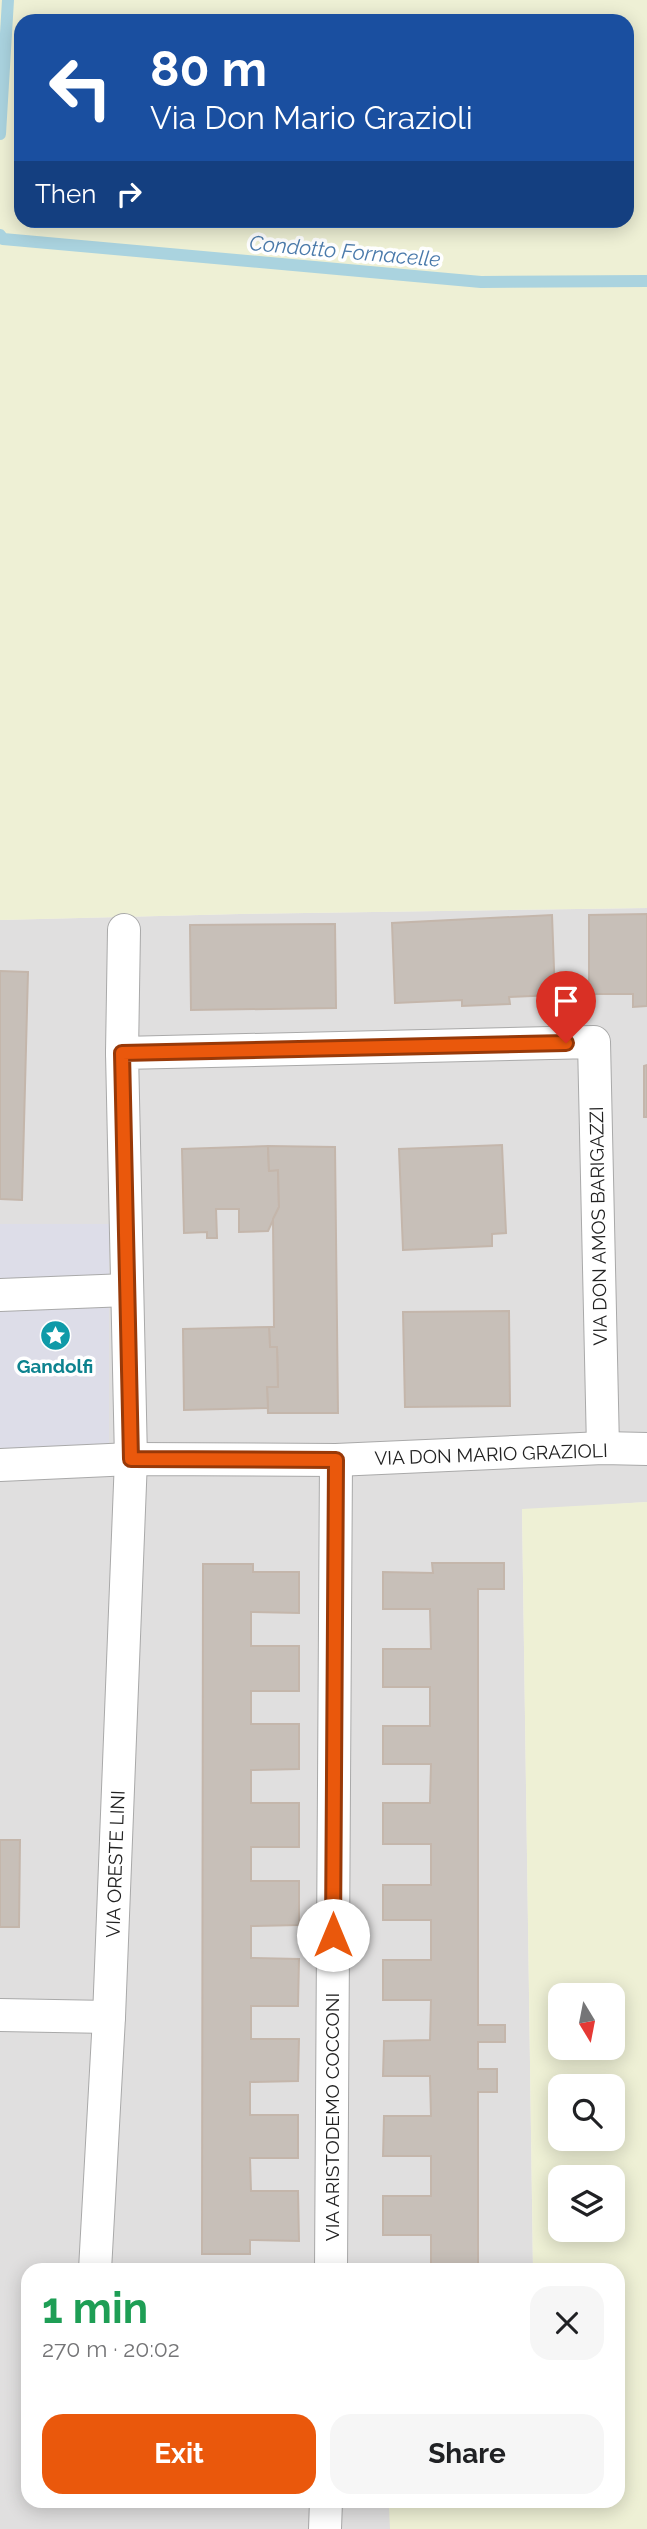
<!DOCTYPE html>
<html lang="en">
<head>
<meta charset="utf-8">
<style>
  :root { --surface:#fff; --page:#f6f6f6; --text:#202124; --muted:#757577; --accent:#ea580c }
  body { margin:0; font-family:Raleway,sans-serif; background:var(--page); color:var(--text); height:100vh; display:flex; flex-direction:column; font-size:26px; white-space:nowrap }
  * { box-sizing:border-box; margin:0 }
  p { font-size:23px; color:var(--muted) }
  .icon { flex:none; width:38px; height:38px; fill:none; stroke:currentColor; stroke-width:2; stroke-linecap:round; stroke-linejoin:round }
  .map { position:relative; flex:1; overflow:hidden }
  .side { position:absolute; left:21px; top:2263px; width:604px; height:245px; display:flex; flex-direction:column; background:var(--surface); border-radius:21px; box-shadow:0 4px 18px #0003 }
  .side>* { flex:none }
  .top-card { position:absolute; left:14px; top:14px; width:620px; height:214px; border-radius:21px; box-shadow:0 4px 18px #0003; background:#1a4fa0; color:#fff; overflow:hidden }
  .needle { width:46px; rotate:170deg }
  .tools { position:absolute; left:548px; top:1983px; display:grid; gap:14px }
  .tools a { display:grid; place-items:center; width:77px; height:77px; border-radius:14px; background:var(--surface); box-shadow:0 4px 18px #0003; font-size:35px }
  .pin { position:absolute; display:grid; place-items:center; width:60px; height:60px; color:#fff; margin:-72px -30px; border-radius:50% 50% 50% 0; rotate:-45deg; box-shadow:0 0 7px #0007 }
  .pin .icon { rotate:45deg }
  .me { position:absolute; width:77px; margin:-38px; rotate:0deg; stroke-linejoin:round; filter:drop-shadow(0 0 5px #0008) }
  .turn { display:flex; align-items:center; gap:24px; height:147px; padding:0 21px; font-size:32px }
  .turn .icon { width:91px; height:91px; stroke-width:2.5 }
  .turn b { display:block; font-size:49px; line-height:60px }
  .then { display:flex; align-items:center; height:66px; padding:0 21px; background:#0003; gap:14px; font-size:26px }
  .round { display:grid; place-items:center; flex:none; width:74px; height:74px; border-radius:21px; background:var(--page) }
  .summary { display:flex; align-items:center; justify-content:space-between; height:119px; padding:0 21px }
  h1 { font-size:42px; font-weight:700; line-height:52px; color:#1e9e55 }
  .primary-button { display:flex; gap:14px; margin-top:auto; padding:14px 21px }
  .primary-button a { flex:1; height:80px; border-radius:21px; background:var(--accent); color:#fff; font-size:28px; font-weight:700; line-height:80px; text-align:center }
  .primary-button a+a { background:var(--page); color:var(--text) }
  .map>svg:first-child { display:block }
</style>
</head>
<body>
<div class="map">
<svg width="647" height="2529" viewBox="0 0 647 2529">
  <rect width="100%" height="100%" fill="#f2efe9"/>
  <polygon fill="#e0dfdf" points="647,908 647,1502 522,1510 533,2270 28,2270 28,2501 489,2501 390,2508 390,2529 0,2529 0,920 239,914"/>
  <g fill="#eef0d5" fill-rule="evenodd">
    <path d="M0,0H647V908L239,914L0,920ZM21,21H626V220H21Z"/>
    <path d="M647,1502V2529H390L389,2508L489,2501H618V2270H533L522,1509ZM560,1995H612V2048H560ZM612,2086V2138H560V2086ZM560,2177H612V2230H560Z"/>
  </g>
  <polygon fill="#dddde8" points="0,1224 109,1224 109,1447 0,1450"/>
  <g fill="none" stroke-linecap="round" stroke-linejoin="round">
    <g stroke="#aad3df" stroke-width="12">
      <polyline points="0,134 8,0"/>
      <polyline points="0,235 3,239 481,282 647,281"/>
    </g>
  </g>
  <g fill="#c7bfb8" stroke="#c4b6ab" stroke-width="2">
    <polygon points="647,914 647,1006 633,1007 633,994 589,994 589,915"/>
    <polygon points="552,915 555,995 509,997 510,1004 462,1006 462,1000 395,1003 392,923"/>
    <polygon points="335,924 336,1008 191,1010 190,925"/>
    <polygon points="0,971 28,972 22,1200 0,1199"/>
    <polygon points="647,1065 647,1117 644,1117 644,1066"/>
    <polygon points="502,1145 506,1233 492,1234 492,1246 403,1250 399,1149"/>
    <polygon points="268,1146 269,1171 278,1170 279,1207 268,1231 239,1232 239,1209 216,1209 217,1238 207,1238 207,1232 184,1233 182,1149"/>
    <polygon points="268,1146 335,1147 338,1413 268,1413 267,1387 278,1387 277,1347 270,1347 269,1327 274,1327 273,1219 279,1207 278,1170 269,1171"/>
    <polygon points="509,1311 510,1406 405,1407 403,1312"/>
    <polygon points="269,1327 270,1347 277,1347 278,1387 267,1387 268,1408 184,1410 183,1329"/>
    <polygon points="432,1563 504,1563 504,1589 478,1589 478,2025 505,2025 505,2042 478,2042 478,2069 497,2069 497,2092 478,2092 478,2270 431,2270 431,2235 383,2235 383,2196 431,2196 431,2156 383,2156 384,2116 431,2116 430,2076 383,2076 384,2041 430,2040 431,2000 383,2000 383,1960 431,1960 431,1920 383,1920 383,1885 431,1885 431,1844 383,1844 383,1803 430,1803 431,1764 383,1764 383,1726 430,1726 430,1687 383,1687 383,1649 431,1649 430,1609 383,1609 383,1572 433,1573"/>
    <polygon points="203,1564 253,1564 253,1572 299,1572 299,1613 251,1612 251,1646 299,1646 299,1691 251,1691 251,1724 299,1724 299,1769 251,1770 251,1803 299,1803 299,1847 251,1847 251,1881 299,1881 299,1925 251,1926 251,1958 299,1959 298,2006 251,2006 251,2039 299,2039 298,2081 250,2082 250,2115 298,2115 298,2158 250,2158 251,2191 298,2191 299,2241 250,2240 250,2254 202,2254"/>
    <polygon points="0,1840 20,1840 19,1927 0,1927"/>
  </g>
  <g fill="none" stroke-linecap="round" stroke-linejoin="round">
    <defs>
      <g id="street">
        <polyline points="122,1053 124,930"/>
        <polyline points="0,1295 127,1290"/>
        <polyline points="0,1465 131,1459 336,1460 603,1448 647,1449"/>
        <polyline points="0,2015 109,2017"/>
        <polyline points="95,2270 109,2017 131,1459 122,1053 594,1042 603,1448"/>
        <polyline points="331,2270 336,1460"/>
        <polyline points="325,2529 326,2501"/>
      </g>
    </defs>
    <use href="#street" stroke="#a9a9a9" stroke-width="34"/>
    <use href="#street" stroke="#fff" stroke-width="32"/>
  </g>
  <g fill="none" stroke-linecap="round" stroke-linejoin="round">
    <defs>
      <polyline id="route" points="333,1935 336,1460 131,1459 122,1053 566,1043"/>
    </defs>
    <use href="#route" stroke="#983908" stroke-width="18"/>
    <use href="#route" stroke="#ea580c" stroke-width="12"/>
  </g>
  <defs>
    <symbol id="sight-disc" viewBox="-11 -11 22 22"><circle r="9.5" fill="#0f9aa8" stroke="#fff"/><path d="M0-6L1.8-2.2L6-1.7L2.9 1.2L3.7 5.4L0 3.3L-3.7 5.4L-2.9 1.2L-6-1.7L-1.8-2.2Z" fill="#fff"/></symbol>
  </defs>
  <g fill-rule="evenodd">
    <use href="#sight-disc" x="38" y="1318" width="35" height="35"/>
  </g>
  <g text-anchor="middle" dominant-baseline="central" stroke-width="7" stroke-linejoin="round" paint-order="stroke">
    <g font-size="19" fill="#222" stroke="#fff">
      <text transform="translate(598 1226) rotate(-91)">VIA DON AMOS BARIGAZZI</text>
      <text transform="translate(491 1454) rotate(-2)">VIA DON MARIO GRAZIOLI</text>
      <text transform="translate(115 1864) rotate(-88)">VIA ORESTE LINI</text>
      <text transform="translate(332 2117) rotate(-90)">VIA ARISTODEMO COCCONI</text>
    </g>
    <g font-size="19" font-weight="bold" fill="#0d838f" stroke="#fff">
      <text x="55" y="1366">Gandolfi</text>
    </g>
    <g font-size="21" font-style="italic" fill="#4a7aab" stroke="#fff">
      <text transform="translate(345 251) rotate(5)">Condotto Fornacelle</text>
    </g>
  </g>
</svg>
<div class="tools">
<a><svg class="needle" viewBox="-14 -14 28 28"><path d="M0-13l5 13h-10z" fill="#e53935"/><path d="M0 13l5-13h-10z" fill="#757577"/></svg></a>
<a><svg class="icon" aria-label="search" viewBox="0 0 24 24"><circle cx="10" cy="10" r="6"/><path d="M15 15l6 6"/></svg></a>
<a><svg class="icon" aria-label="layers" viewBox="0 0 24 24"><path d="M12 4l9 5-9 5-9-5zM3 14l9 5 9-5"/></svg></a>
</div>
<div class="pin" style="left:566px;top:1043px;background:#d93025"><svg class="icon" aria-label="arrive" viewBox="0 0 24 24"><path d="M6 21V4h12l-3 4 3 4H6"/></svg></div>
<svg class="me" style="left:333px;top:1935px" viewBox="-20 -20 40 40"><circle r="19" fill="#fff"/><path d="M0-13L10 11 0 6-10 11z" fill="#ea580c"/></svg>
<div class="top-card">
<div class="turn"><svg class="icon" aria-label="left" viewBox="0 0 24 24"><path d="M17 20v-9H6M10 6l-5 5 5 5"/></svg><div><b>80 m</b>Via Don Mario Grazioli</div></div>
<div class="then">Then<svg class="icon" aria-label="right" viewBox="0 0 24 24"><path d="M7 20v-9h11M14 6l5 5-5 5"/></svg></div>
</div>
<section class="side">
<div class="summary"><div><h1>1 min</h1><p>270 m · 20:02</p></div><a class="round"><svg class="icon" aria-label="close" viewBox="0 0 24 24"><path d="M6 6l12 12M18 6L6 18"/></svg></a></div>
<div class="primary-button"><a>Exit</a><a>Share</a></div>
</section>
</div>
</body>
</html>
